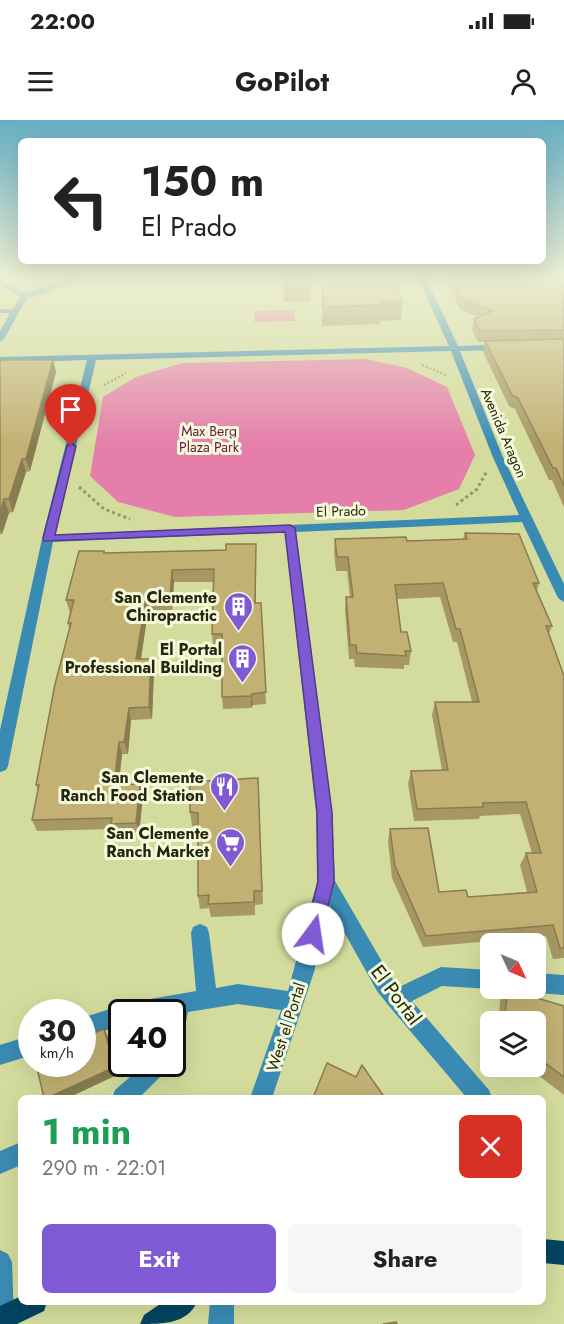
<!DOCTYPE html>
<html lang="en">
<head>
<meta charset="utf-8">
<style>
  :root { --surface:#fff; --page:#f6f6f6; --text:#222; --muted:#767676; --accent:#805ad4 }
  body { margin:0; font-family:Jost,sans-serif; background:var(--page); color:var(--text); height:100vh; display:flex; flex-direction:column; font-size:22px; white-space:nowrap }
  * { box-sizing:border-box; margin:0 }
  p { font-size:20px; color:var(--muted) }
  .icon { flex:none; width:33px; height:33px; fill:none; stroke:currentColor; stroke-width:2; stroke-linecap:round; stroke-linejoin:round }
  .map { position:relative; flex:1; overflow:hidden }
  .sheet { position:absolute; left:18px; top:975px; width:528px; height:210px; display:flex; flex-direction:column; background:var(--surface); border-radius:9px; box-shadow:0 6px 24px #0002 }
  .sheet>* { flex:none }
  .top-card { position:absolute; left:18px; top:18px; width:528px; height:126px; border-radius:9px; box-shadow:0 6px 24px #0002; background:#fff; color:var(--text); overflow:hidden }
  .needle { width:39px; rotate:134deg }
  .tools { position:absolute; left:480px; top:813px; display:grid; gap:12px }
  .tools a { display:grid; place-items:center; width:66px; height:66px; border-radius:9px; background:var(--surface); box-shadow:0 6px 24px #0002; font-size:30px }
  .speed { position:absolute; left:18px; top:879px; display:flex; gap:12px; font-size:30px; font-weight:700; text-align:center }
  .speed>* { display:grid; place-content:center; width:78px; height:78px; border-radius:50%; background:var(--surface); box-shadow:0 6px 24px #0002; line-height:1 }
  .speed small { font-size:15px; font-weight:400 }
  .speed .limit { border:3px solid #111; border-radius:9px; background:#fff; color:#111 }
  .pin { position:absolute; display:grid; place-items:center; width:51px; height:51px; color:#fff; margin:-62px -26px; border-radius:50% 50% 50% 0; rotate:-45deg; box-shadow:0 0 6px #0007 }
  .pin .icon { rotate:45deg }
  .me { position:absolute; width:66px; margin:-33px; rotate:14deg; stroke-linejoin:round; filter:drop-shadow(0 0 4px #0008) }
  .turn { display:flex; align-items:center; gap:21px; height:126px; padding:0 24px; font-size:27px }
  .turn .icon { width:78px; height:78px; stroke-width:2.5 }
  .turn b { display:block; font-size:42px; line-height:51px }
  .round { display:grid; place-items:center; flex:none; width:63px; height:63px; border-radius:9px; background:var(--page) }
  .head { display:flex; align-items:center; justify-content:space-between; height:102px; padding:0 24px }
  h1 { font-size:36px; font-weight:700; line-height:45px; color:#1e9e55 }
  .button { display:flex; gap:12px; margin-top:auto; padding:12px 24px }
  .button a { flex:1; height:69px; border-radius:9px; background:var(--accent); color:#fff; font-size:24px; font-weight:700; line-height:69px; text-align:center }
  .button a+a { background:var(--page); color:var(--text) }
  .status { display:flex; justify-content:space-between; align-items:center; height:42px; padding:0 30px; background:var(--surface); direction:ltr }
  .status svg { height:16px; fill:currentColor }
  header { display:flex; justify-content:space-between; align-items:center; height:78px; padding:0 24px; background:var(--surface); font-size:27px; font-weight:700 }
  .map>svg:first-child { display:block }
</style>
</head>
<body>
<div class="status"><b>22:00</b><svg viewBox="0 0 49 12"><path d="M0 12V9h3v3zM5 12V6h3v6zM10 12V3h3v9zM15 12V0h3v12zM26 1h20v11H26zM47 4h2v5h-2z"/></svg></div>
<header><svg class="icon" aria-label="menu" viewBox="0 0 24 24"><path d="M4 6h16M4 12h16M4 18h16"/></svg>GoPilot<svg class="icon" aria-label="person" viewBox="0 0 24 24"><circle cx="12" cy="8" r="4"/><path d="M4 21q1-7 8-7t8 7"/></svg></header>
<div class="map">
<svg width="564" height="1204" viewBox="0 0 564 1204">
  <rect width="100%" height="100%" fill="#d4dc9d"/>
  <g fill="#e57eaa">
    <polygon points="294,190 295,201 254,202 254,191"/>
    <polygon points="366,239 407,248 447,267 475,335 459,369 404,390 175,397 118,382 90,356 103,277 136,257 182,243"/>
  </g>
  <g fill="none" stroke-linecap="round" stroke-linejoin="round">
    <g stroke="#919766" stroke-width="2" stroke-dasharray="2 2" stroke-linecap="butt">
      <polyline points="422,245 448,256"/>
      <polyline points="104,265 126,253"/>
    </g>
    <g stroke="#919766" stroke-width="3" stroke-dasharray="3 3" stroke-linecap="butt">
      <polyline points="79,367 104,389 130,399"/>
      <polyline points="456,385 477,369 487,351"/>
    </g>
    <g fill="#3a8bb4" fill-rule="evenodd">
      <polygon points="72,158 82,158 45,174 27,178 4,219 0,222 0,211 10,193 0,193 0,189 13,189 20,177 0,165 0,160 25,173"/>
      <path d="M418,158H426L458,226L504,224L508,227L504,230L460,231L502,335L564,464V482L558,478L522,402L296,412L332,692L335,761L391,857L399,867L441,847L490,850V869L442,866L412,881L489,970L492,978H467L389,886L377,871L329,785L314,852L272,978H250L281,890L238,884L188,892L179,934L172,937V892H122V905L82,918V898L122,885L125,886L133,882L196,871L191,813L193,807L200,804L207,807L209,813L216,868L238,864L288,871L317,762L316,692L285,412L53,422L8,646L6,650L0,652V610L42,419L87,240L0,243V237L449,226ZM451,231L492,335L519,395L55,415L96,240Z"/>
      <polygon points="536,853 564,855 564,875 536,873 529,870 536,868"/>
      <polygon points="32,915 32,935 0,945 0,925"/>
      <polygon points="145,944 169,944 166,951 139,978 112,978 115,970"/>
      <polygon points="21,1022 21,1045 0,1054 0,1031"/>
      <polygon points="0,1130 8,1134 12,1142 14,1198 12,1204 0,1204"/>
      <polygon points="210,1182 234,1182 234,1204 208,1204"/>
    </g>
    <g fill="#034561" fill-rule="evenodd">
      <polygon points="543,1119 564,1121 564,1145 543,1143"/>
      <polygon points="21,1176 21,1182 47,1182 44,1191 17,1204 0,1204 0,1186"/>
      <path d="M163,1182H197C187,1204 163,1204 140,1204L144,1195Z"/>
    </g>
  </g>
  <g fill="#a79863">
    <polygon points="0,158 23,158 22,160 0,159"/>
    <polygon points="282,158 310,158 311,163 310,181 284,182"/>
    <polygon points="446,158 556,158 564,168 564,387 552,360 549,360 515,289 509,286 483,232 485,222 478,222 472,210 474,199 479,197 460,190"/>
    <polygon points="323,165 403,182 401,200 380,201 380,204 322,206"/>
    <polygon points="53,240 56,252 30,351 26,352 13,392 9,393 2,414 0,414 0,241"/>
    <polygon points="465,413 539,463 537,470 552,506 549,514 564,556 564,838 553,839 546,816 423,827 392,758 388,721 390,709 439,772 468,777 527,772 520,745 526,733 532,733 520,694 480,696 479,699 414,701 408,664 411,651 442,650 432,595 435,582 472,582 457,522 453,522 440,477 397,479 401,512 411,531 409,545 404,545 404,549 355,547 354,539 349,539 345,490 346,477 350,477 347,451 336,451 334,432 335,419 407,421 463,419"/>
    <polygon points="104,431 105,433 256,436 256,483 261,483 266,584 253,585 251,588 223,589 222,577 222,526 213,526 212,514 213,462 174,462 172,491 148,491 141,539 151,539 154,551 152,599 131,600 128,634 122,634 119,665 140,664 143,676 139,714 115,715 113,709 37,711 32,700 38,670 36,665 69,509 68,503 70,493 66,480"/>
    <polygon points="258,658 263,784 255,785 255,795 211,797 209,788 200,789 198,776 198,707 192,706 190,692"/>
    <polygon points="505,868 532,868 537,878 564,886 564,975 526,946 536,946 536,902 498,902 501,874"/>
  </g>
  <g fill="#887c50">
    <polygon points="53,240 56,252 30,351 26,339"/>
    <polygon points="22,339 26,352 13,392 9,379"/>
    <polygon points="4,379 9,393 2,414 0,409 0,392"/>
    <polygon points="172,450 174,462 172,491 170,478"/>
    <polygon points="146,479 148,491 139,551 136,539"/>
    <polygon points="151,539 154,551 152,599 149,587"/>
    <polygon points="252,574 253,585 251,588 251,576"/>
    <polygon points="129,588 131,600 128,634 124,622"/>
    <polygon points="119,622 122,634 117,677 114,665"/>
    <polygon points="140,664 143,676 139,714 136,703"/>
    <polygon points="104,909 108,917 119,954 68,978 47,978"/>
  </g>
  <g fill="#c2b173" stroke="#887c50" stroke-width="1.5">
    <polygon points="284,158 310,158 311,163 284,163"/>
    <polygon points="452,158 556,158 564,168 564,210 480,211 474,199 493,191 462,179"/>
    <polygon points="395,162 403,182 380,182 382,185 323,187 323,165"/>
    <polygon points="564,219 564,366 556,348 553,348 518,278 512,275 485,221"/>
    <polygon points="6,240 53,240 26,339 22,339 9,379 4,379 0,392 0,241"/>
    <polygon points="465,413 519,414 539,463 533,463 552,506 546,506 564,556 564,828 560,828 553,805 426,816 395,746 390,709 428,708 439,772 466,770 468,777 537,772 526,733 541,733 526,682 483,683 483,687 417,689 411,651 448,650 435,582 479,582 460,509 456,509 443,463 395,465 401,512 407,512 411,531 405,531 406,536 357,533 356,525 350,525 346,477 353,477 348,437 337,437 335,419 406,417 407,421 467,419"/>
    <polygon points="226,424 256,424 255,483 261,483 266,572 252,574 251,576 222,577 222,514 212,514 214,449 172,450 170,478 146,479 136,539 151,539 149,587 129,588 124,622 119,622 114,665 140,664 136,703 111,704 112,698 32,700 39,665 36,665 55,564 71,503 68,503 74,480 66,480 79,431 104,431 104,433 226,430"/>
    <polygon points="258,658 262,771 254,771 254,782 208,784 209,775 198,776 198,693 190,692 190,662"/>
    <polygon points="508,868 532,868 538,871 537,878 564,886 564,957 536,936 536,902 504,902"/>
    <polygon points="104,909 115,947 47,978 44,978 36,944 82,944 82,918"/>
    <polygon points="327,943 356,957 362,945 385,978 313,978"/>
    <polygon points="396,1202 397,1204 383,1204"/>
  </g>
  <linearGradient id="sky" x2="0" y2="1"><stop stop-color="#66aec3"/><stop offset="0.48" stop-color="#ecefd3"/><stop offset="1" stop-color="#ecefd3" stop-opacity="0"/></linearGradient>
  <rect width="564" height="326" fill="url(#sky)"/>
  <polygon fill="#805ad4" stroke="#533a8a" stroke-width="1.5" points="71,323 76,326 55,415 290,405 295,408 332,692 334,762 319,820 313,822 307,820 305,814 318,762 317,692 285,412 44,421 43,418 67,326"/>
  <defs>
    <symbol id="building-pin" viewBox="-11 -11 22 30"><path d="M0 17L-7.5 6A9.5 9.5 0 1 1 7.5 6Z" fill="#805ad4" stroke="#f5fada"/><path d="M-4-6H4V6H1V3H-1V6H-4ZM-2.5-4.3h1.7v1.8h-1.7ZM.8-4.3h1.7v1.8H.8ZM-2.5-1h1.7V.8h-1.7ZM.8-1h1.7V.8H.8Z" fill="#fff"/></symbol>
    <symbol id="restaurant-pin" viewBox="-11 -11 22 30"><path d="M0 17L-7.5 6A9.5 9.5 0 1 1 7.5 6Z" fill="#805ad4" stroke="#f5fada"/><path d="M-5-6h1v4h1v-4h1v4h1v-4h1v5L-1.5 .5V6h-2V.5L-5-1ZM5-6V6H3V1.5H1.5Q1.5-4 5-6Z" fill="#fff"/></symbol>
    <symbol id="supermarket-pin" viewBox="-11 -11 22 30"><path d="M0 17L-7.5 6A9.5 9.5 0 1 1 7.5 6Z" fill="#805ad4" stroke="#f5fada"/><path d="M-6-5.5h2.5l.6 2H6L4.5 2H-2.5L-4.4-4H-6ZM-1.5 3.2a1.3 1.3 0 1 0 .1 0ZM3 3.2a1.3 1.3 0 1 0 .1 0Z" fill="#fff"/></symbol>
  </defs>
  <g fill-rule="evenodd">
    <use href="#building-pin" x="222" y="470" width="33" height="45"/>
    <use href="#building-pin" x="226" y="522" width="33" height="45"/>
    <use href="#restaurant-pin" x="208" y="650" width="33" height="45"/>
    <use href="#supermarket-pin" x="214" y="706" width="33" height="45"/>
  </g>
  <g text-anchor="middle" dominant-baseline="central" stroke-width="6" stroke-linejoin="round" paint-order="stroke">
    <g font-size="14" fill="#64173e" stroke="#f5fada">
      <text x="209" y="311">Max Berg<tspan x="209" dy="16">Plaza Park</tspan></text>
    </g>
    <g font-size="14" fill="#24260d" stroke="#f5fada">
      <text transform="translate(504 313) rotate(67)">Avenida Aragon</text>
      <text transform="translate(341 391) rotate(-2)">El Prado</text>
    </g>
    <g font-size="16" font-weight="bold" fill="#24260d" stroke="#f5fada" text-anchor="end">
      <text x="217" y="477">San Clemente<tspan x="217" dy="18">Chiropractic</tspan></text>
      <text x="222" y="529">El Portal<tspan x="222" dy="18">Professional Building</tspan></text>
      <text x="204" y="657">San Clemente<tspan x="204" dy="18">Ranch Food Station</tspan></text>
      <text x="209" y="713">San Clemente<tspan x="209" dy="18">Ranch Market</tspan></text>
    </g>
    <g font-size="16" fill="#24260d" stroke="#f5fada">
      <text transform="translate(286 907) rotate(-72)">West el Portal</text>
    </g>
    <g font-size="20" fill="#24260d" stroke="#f5fada">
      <text transform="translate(396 875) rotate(53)">El Portal</text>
    </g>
  </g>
</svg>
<div class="tools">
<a><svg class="needle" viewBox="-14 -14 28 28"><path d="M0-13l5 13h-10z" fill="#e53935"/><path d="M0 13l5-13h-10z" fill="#767676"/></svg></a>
<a><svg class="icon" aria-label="layers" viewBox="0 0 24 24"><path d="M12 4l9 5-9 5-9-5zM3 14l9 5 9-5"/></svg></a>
</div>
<div class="speed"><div>30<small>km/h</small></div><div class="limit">40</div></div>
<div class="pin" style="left:71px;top:326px;background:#d93025"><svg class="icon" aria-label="arrive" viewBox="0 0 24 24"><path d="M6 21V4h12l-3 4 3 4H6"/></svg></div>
<svg class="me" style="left:313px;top:814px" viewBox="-20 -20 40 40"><circle r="19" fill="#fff"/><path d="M0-13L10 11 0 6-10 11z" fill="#805ad4"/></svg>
<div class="top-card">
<div class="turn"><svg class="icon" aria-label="left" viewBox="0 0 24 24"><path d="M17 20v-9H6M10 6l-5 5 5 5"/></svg><div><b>150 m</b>El Prado</div></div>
</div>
<section class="sheet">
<div class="head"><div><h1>1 min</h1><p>290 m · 22:01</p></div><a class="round" style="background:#d93025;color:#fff"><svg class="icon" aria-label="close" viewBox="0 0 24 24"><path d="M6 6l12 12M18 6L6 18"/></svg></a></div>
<div class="button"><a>Exit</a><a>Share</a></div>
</section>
</div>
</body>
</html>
